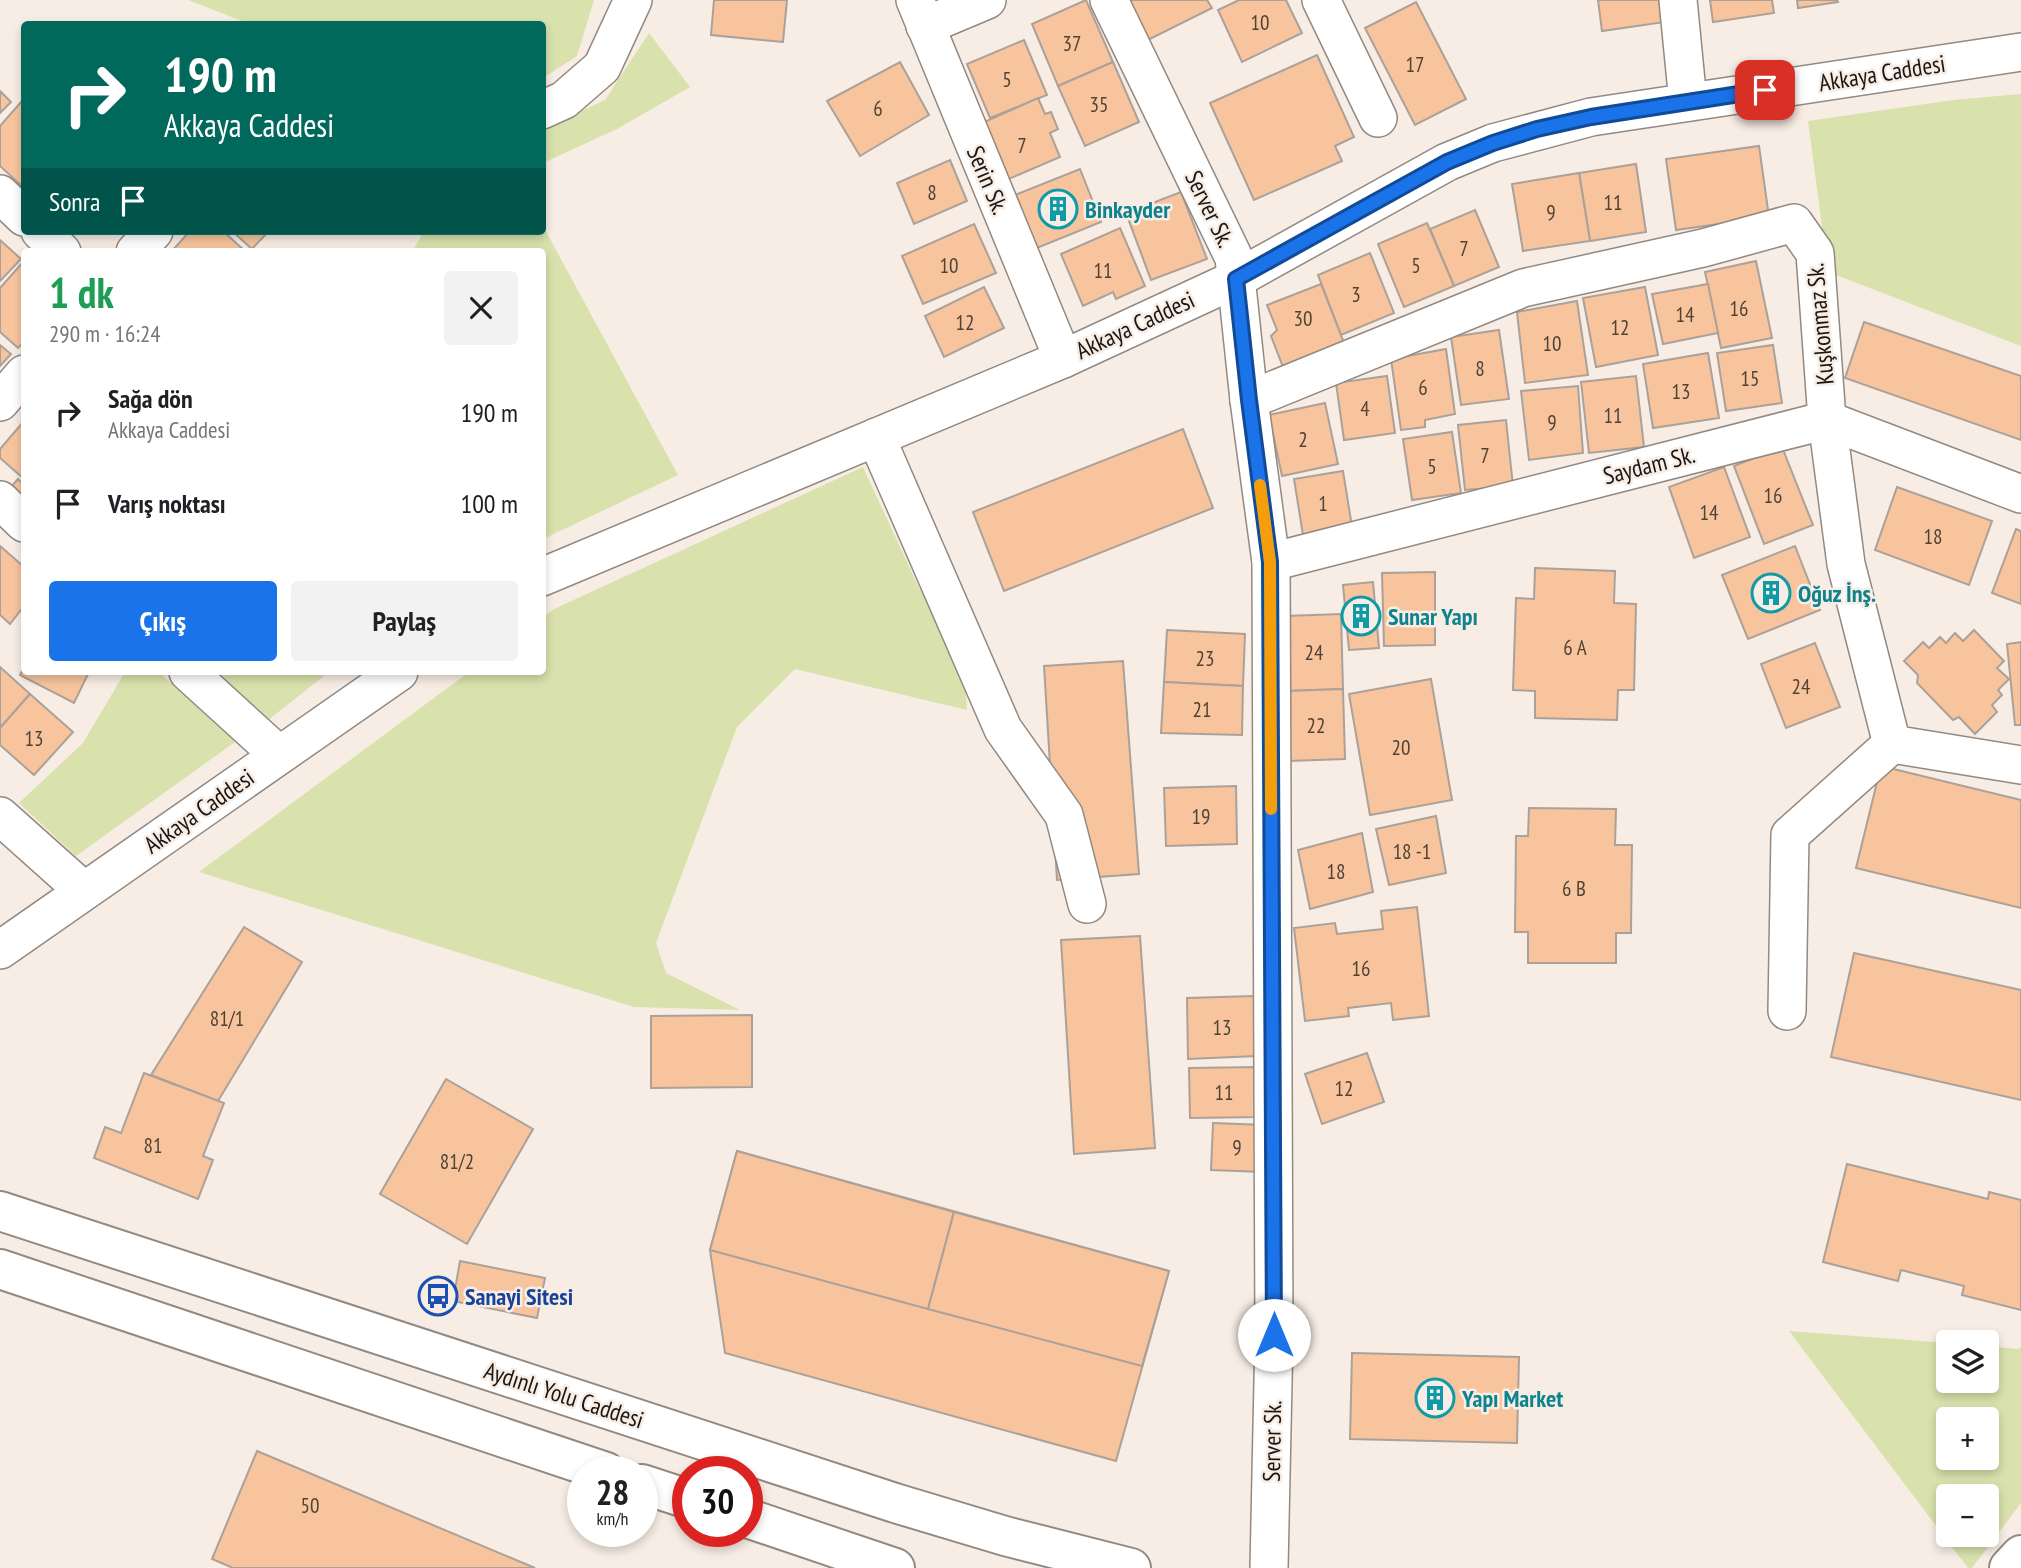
<!DOCTYPE html>
<html lang="tr">
<head>
<meta charset="utf-8">
<style>
  :root { --surface:#fff; --page:#f2f2f2; --text:#202124; --muted:#757577; --accent:#1a73e8 }
  body { margin:0; font-family:"PT Sans Narrow",sans-serif; background:var(--page); color:var(--text); height:100vh; display:flex; flex-direction:column; font-size:26px; white-space:nowrap }
  * { box-sizing:border-box; margin:0 }
  p { font-size:23px; color:var(--muted) }
  .icon { flex:none; width:38px; height:38px; fill:none; stroke:currentColor; stroke-width:2; stroke-linecap:round; stroke-linejoin:round }
  .map { position:relative; flex:1; overflow:hidden }
  .side { position:absolute; left:21px; top:248px; width:525px; height:427px; display:flex; flex-direction:column; background:var(--surface); border-radius:7px; box-shadow:0 4px 10px #0003 }
  .side>* { flex:none }
  .banner { position:absolute; left:21px; top:21px; width:525px; height:214px; border-radius:7px; box-shadow:0 4px 10px #0003; background:#00695c; color:#fff; overflow:hidden }
  .tools { position:absolute; left:1936px; top:1330px; display:grid; gap:14px }
  .tools a { display:grid; place-items:center; width:63px; height:63px; border-radius:7px; background:var(--surface); box-shadow:0 4px 10px #0003; font-size:35px }
  .speed { position:absolute; left:567px; top:1456px; display:flex; gap:14px; font-size:35px; font-weight:700; text-align:center }
  .speed>* { display:grid; place-content:center; width:91px; height:91px; border-radius:50%; background:var(--surface); box-shadow:0 4px 10px #0003; line-height:1 }
  .speed small { font-size:18px; font-weight:400 }
  .speed .limit { border:10px solid #d22; background:#fff; color:#111 }
  .pin { position:absolute; display:grid; place-items:center; width:60px; height:60px; color:#fff; margin:-30px; border-radius:14px; box-shadow:0 4px 10px #0006 }
  .me { position:absolute; width:77px; margin:-38px; rotate:0deg; stroke-linejoin:round; filter:drop-shadow(0 0 5px #0008) }
  .turn { display:flex; align-items:center; gap:24px; height:147px; padding:0 28px; font-size:32px }
  .turn .icon { width:91px; height:91px; stroke-width:2.5 }
  .turn b { display:block; font-size:49px; line-height:60px }
  .then { display:flex; align-items:center; height:66px; padding:0 28px; background:#0003; gap:14px; font-size:26px }
  .round { display:grid; place-items:center; flex:none; width:74px; height:74px; border-radius:7px; background:var(--page) }
  .head { display:flex; align-items:center; justify-content:space-between; height:119px; padding:0 28px }
  h1 { font-size:42px; font-weight:700; line-height:52px; color:#1e9e55 }
  .button { display:flex; gap:14px; margin-top:auto; padding:14px 28px }
  .button a { flex:1; height:80px; border-radius:7px; background:var(--accent); color:#fff; font-size:28px; font-weight:700; line-height:80px; text-align:center }
  .button a+a { background:var(--page); color:var(--text) }
  ul { padding:0; list-style:none }
  li { display:flex; align-items:center; gap:21px; height:91px; padding:0 28px }
  li div { flex:1 }
  li b { display:block; font-size:26px }
  li em { font-style:normal }
  .map>svg:first-child { display:block }
</style>
</head>
<body>
<div class="map">
<svg width="2021" height="1568" viewBox="0 0 2021 1568">
  <rect width="100%" height="100%" fill="#f8ede4"/>
  <g fill="#d9e1ac" fill-rule="evenodd">
    <polygon points="188,0 594,0 577,56 543,78 542,24 250,24"/>
    <polygon points="649,33 690,87 617,129 543,163 542,129 605,100"/>
    <polygon points="2021,94 2021,346 1828,272 1808,121 1953,100"/>
    <polygon points="543,226 678,475 543,539 542,252 412,252 424,231 542,231"/>
    <polygon points="863,467 919,588 964,665 967,710 795,669 737,727 656,943 666,973 740,1010 634,1007 199,872 469,672 542,672 543,617 554,609"/>
    <polygon points="125,672 159,672 235,742 76,856 19,803 83,743"/>
    <polygon points="218,672 329,672 267,721"/>
    <path d="M1789,1331L1948,1343V1381H1986V1346L2018,1349L2021,1347V1503L1972,1568H1968ZM1986,1419V1458H1948V1419ZM1986,1496V1535H1948V1496Z"/>
  </g>
  <g fill="#f7c49d" stroke="#aba199" stroke-width="2">
    <polygon points="714,0 787,0 783,42 711,35"/>
    <polygon points="1086,0 1113,62 1058,86 1032,24"/>
    <polygon points="1128,0 1207,0 1212,8 1148,40"/>
    <polygon points="1239,0 1286,0 1302,33 1242,62 1218,10"/>
    <polygon points="1598,0 1663,0 1665,22 1602,31"/>
    <polygon points="1710,0 1772,0 1774,13 1713,22"/>
    <polygon points="1797,0 1837,0 1838,2 1798,8"/>
    <polygon points="1416,2 1466,99 1415,125 1365,28"/>
    <polygon points="1024,40 1047,95 990,118 967,64"/>
    <polygon points="1317,55 1354,137 1335,146 1342,161 1254,200 1210,103"/>
    <polygon points="900,62 929,115 860,156 827,101"/>
    <polygon points="1113,62 1139,122 1085,146 1058,86"/>
    <polygon points="0,91 11,102 0,113"/>
    <polygon points="1038,98 1045,114 1051,112 1058,129 1050,133 1060,157 1004,181 980,124"/>
    <polygon points="22,101 24,104 24,188 0,166 0,126"/>
    <polygon points="1759,146 1769,217 1676,230 1666,159"/>
    <polygon points="950,160 967,201 914,224 897,183"/>
    <polygon points="1636,164 1646,232 1590,241 1579,173"/>
    <polygon points="1080,169 1101,222 1037,248 1015,195"/>
    <polygon points="1579,173 1590,241 1523,251 1512,184"/>
    <polygon points="1181,192 1207,259 1151,280 1126,213"/>
    <polygon points="1475,210 1499,267 1454,286 1430,229"/>
    <polygon points="1427,223 1454,286 1404,307 1378,244"/>
    <polygon points="974,224 996,273 923,304 902,256"/>
    <polygon points="1120,228 1145,286 1116,299 1113,292 1083,306 1061,254"/>
    <polygon points="190,231 223,231 246,252 171,252"/>
    <polygon points="232,231 269,231 252,249"/>
    <polygon points="0,240 21,259 0,281"/>
    <polygon points="1370,253 1394,313 1341,335 1318,275"/>
    <polygon points="24,261 24,342 18,348 0,332 0,288"/>
    <polygon points="1756,261 1772,338 1721,348 1705,272"/>
    <polygon points="1321,284 1344,343 1283,367 1271,336 1277,330 1267,305"/>
    <polygon points="1708,284 1718,333 1663,344 1652,294"/>
    <polygon points="984,287 1004,328 944,357 925,316"/>
    <polygon points="1645,287 1658,355 1596,367 1583,298"/>
    <polygon points="1577,301 1588,375 1525,383 1517,312"/>
    <polygon points="1864,322 2021,376 2021,440 1845,378"/>
    <polygon points="1499,330 1509,399 1461,405 1451,337"/>
    <polygon points="0,345 11,354 0,366"/>
    <polygon points="1773,345 1782,403 1726,411 1717,353"/>
    <polygon points="1446,349 1455,414 1425,420 1425,427 1401,430 1391,359"/>
    <polygon points="1708,353 1719,418 1653,428 1643,364"/>
    <polygon points="1387,376 1395,433 1344,440 1336,383"/>
    <polygon points="1636,376 1644,447 1589,453 1581,382"/>
    <polygon points="1578,386 1583,453 1529,460 1521,391"/>
    <polygon points="1325,403 1338,464 1282,476 1269,415"/>
    <polygon points="1506,420 1513,486 1465,490 1458,425"/>
    <polygon points="24,421 24,479 0,458 0,449"/>
    <polygon points="1183,429 1213,508 1004,591 973,512"/>
    <polygon points="1452,432 1461,493 1412,500 1403,439"/>
    <polygon points="1782,447 1813,525 1764,544 1734,466"/>
    <polygon points="1724,467 1750,537 1694,558 1669,487"/>
    <polygon points="1343,471 1352,527 1303,535 1294,479"/>
    <polygon points="18,479 24,485 24,507 4,495"/>
    <polygon points="1897,487 1992,521 1969,585 1875,550"/>
    <polygon points="2016,529 2021,531 2021,604 1992,593"/>
    <polygon points="0,546 24,567 24,606 10,624 0,615"/>
    <polygon points="1795,546 1820,610 1748,639 1722,575"/>
    <polygon points="1535,568 1615,571 1614,603 1636,604 1634,690 1618,690 1617,720 1535,718 1535,691 1513,690 1516,598 1534,599"/>
    <polygon points="1435,572 1435,645 1384,646 1382,573"/>
    <polygon points="1373,582 1379,648 1349,650 1343,585"/>
    <polygon points="1341,614 1343,689 1287,691 1285,616"/>
    <polygon points="1167,630 1245,634 1243,686 1164,682"/>
    <polygon points="1974,630 2004,661 1997,668 2009,679 1998,690 2002,695 1992,705 1997,712 1975,734 1959,717 1953,720 1917,683 1918,675 1904,661 1923,642 1929,648 1940,637 1946,643 1955,633 1963,641"/>
    <polygon points="2021,642 2021,725 2015,725 2007,644"/>
    <polygon points="1815,643 1840,707 1786,728 1761,664"/>
    <polygon points="1123,661 1139,874 1057,880 1044,666"/>
    <polygon points="0,667 30,694 0,728"/>
    <polygon points="24,667 24,672 89,672 74,703 20,675"/>
    <polygon points="1431,679 1452,800 1370,815 1349,694"/>
    <polygon points="1164,682 1243,686 1242,735 1161,733"/>
    <polygon points="1343,689 1345,759 1289,761 1287,691"/>
    <polygon points="30,694 73,732 34,775 0,745 0,728"/>
    <polygon points="1881,766 2021,800 2021,908 1856,868"/>
    <polygon points="1236,786 1237,844 1166,846 1164,788"/>
    <polygon points="1529,808 1616,809 1615,845 1632,845 1631,933 1616,933 1616,963 1528,963 1528,932 1515,932 1516,836 1528,836"/>
    <polygon points="1436,816 1446,873 1389,885 1376,829"/>
    <polygon points="1362,833 1373,892 1310,909 1298,850"/>
    <polygon points="1417,907 1429,1016 1393,1020 1391,1003 1348,1008 1349,1016 1305,1021 1294,928 1335,923 1337,934 1383,929 1381,911"/>
    <polygon points="244,927 302,962 218,1101 151,1075"/>
    <polygon points="1140,936 1155,1148 1074,1154 1061,940"/>
    <polygon points="1854,953 2021,990 2021,1100 1831,1057"/>
    <polygon points="1254,996 1257,1056 1188,1059 1187,998"/>
    <polygon points="752,1015 752,1087 651,1088 651,1016"/>
    <polygon points="1367,1053 1384,1102 1322,1124 1305,1074"/>
    <polygon points="1258,1067 1260,1117 1190,1118 1189,1068"/>
    <polygon points="144,1073 224,1103 203,1156 213,1160 198,1199 94,1158 105,1127 121,1133"/>
    <polygon points="446,1079 533,1129 467,1244 380,1194"/>
    <polygon points="1213,1123 1264,1125 1262,1172 1211,1170"/>
    <polygon points="737,1151 1169,1271 1116,1461 725,1353 710,1250"/>
    <polygon points="737,1151 954,1212 928,1309 710,1250"/>
    <polygon points="1847,1164 1988,1199 1989,1192 2021,1200 2021,1310 1962,1295 1964,1286 1901,1270 1898,1281 1823,1262"/>
    <polygon points="954,1212 1169,1271 1142,1366 928,1309"/>
    <polygon points="460,1261 545,1278 537,1318 453,1301"/>
    <polygon points="1352,1353 1519,1357 1517,1443 1350,1439"/>
    <polygon points="257,1451 535,1568 233,1568 212,1559"/>
  </g>
  <g fill="none" stroke-linecap="round" stroke-linejoin="round">
    <defs>
      <g id="minor">
        <polyline points="915,0 1063,359"/>
        <polyline points="1109,0 1234,258 1249,400 1271,562 1274,1335 1269,1568"/>
        <polyline points="1321,0 1378,118"/>
        <polyline points="1678,0 1688,102"/>
        <polyline points="925,26 987,0"/>
        <polyline points="542,110 564,100 602,67 633,0"/>
        <polyline points="0,194 24,217"/>
        <polyline points="40,231 62,252"/>
        <polyline points="135,252 154,231"/>
        <polyline points="1249,400 1523,288 1703,248 1794,223 1815,253 1827,420 1846,564 1892,744 2021,765"/>
        <polyline points="0,402 24,374"/>
        <polyline points="876,437 1003,729 1064,815 1087,904"/>
        <polyline points="0,500 24,523"/>
        <polyline points="1271,562 1827,420 2021,494"/>
        <polyline points="542,577 1063,359 1236,279 1447,162 1493,143 1591,117 2021,52"/>
        <polyline points="188,672 279,755"/>
        <polyline points="0,816 84,891"/>
        <polyline points="0,950 399,672"/>
        <polyline points="1787,1011 1790,835 1892,744"/>
      </g>
      <g id="major">
        <polyline points="0,1211 895,1503 1005,1536 1131,1568"/>
        <polyline points="0,1269 606,1472"/>
        <polyline points="642,1484 688,1499"/>
        <polyline points="747,1518 895,1568"/>
        <polyline points="2009,1568 2021,1555"/>
      </g>
    </defs>
    <use href="#minor" stroke="#938981" stroke-width="40"/>
    <use href="#major" stroke="#938981" stroke-width="42"/>
    <use href="#minor" stroke="#fff" stroke-width="37"/>
    <use href="#major" stroke="#fff" stroke-width="38"/>
  </g>
  <g fill="none" stroke-linecap="round" stroke-linejoin="round">
    <defs>
      <polyline id="route" points="1274,1335 1270,562 1249,400 1236,279 1447,162 1493,143 1537,129 1591,117 1765,90"/>
    </defs>
    <use href="#route" stroke="#114b97" stroke-width="18"/>
    <use href="#route" stroke="#1a73e8" stroke-width="12"/>
    <polyline stroke="#f59e0b" stroke-width="12" points="1260,485 1270,562 1271,809"/>
  </g>
  <defs>
    <symbol id="building-ring" viewBox="-11 -11 22 22"><circle r="9.5" fill="#f8ede4" stroke="#0f9aa8" stroke-width="1.5"/><path d="M-4-6H4V6H1V3H-1V6H-4ZM-2.5-4.3h1.7v1.8h-1.7ZM.8-4.3h1.7v1.8H.8ZM-2.5-1h1.7V.8h-1.7ZM.8-1h1.7V.8H.8Z" fill="#0f9aa8"/></symbol>
    <symbol id="bus-ring" viewBox="-11 -11 22 22"><circle r="9.5" fill="#f8ede4" stroke="#1a4fb4" stroke-width="1.5"/><path d="M-5-6H5V4H4V6H2V4H-2V6H-4V4H-5ZM-3.5-4V0h7V-4ZM-3.5 1.2v1.5H-2V1.2ZM2 1.2v1.5H3.5V1.2Z" fill="#1a4fb4"/></symbol>
  </defs>
  <g fill-rule="evenodd">
    <use href="#building-ring" x="1036" y="187" width="44" height="44"/>
    <use href="#building-ring" x="1749" y="571" width="44" height="44"/>
    <use href="#building-ring" x="1339" y="594" width="44" height="44"/>
    <use href="#bus-ring" x="416" y="1274" width="44" height="44"/>
    <use href="#building-ring" x="1413" y="1376" width="44" height="44"/>
  </g>
  <g text-anchor="middle" dominant-baseline="central" stroke-width="5" stroke-linejoin="round" paint-order="stroke">
    <g font-size="21" fill="#514236">
      <text x="1260" y="22">10</text>
      <text x="1072" y="43">37</text>
      <text x="1415" y="64">17</text>
      <text x="1007" y="79">5</text>
      <text x="1099" y="104">35</text>
      <text x="878" y="108">6</text>
      <text x="1022" y="145">7</text>
      <text x="932" y="192">8</text>
      <text x="1613" y="202">11</text>
      <text x="1551" y="212">9</text>
      <text x="1464" y="248">7</text>
      <text x="949" y="265">10</text>
      <text x="1416" y="265">5</text>
      <text x="1103" y="270">11</text>
      <text x="1356" y="294">3</text>
      <text x="1739" y="308">16</text>
      <text x="1685" y="314">14</text>
      <text x="1303" y="318">30</text>
      <text x="965" y="322">12</text>
      <text x="1620" y="327">12</text>
      <text x="1552" y="343">10</text>
      <text x="1480" y="368">8</text>
      <text x="1750" y="378">15</text>
      <text x="1423" y="387">6</text>
      <text x="1681" y="391">13</text>
      <text x="1365" y="408">4</text>
      <text x="1613" y="415">11</text>
      <text x="1552" y="422">9</text>
      <text x="1303" y="439">2</text>
      <text x="1485" y="455">7</text>
      <text x="1432" y="466">5</text>
      <text x="1773" y="495">16</text>
      <text x="1323" y="503">1</text>
      <text x="1709" y="512">14</text>
      <text x="1933" y="536">18</text>
      <text x="1575" y="647">6 A</text>
      <text x="1314" y="652">24</text>
      <text x="1205" y="658">23</text>
      <text x="1801" y="686">24</text>
      <text x="1202" y="709">21</text>
      <text x="1316" y="725">22</text>
      <text x="34" y="738">13</text>
      <text x="1401" y="747">20</text>
      <text x="1201" y="816">19</text>
      <text x="1412" y="851">18 -1</text>
      <text x="1336" y="871">18</text>
      <text x="1574" y="888">6 B</text>
      <text x="1361" y="968">16</text>
      <text x="227" y="1018">81/1</text>
      <text x="1222" y="1027">13</text>
      <text x="1344" y="1088">12</text>
      <text x="1224" y="1092">11</text>
      <text x="153" y="1145">81</text>
      <text x="1237" y="1147">9</text>
      <text x="457" y="1161">81/2</text>
      <text x="310" y="1505">50</text>
    </g>
    <g font-size="24" fill="#1a1613" stroke="#f8ede4">
      <text transform="translate(1882 73) rotate(-9)">Akkaya Caddesi</text>
      <text transform="translate(988 180) rotate(67)">Serin Sk.</text>
      <text transform="translate(1210 209) rotate(64)">Server Sk.</text>
      <text transform="translate(1820 324) rotate(-95)">Kuşkonmaz Sk.</text>
      <text transform="translate(1135 325) rotate(-25)">Akkaya Caddesi</text>
      <text transform="translate(1649 465) rotate(-14)">Saydam Sk.</text>
      <text transform="translate(199 811) rotate(-35)">Akkaya Caddesi</text>
      <text transform="translate(564 1395) rotate(18)">Aydınlı Yolu Caddesi</text>
      <text transform="translate(1272 1441) rotate(-89)">Server Sk.</text>
    </g>
    <g font-size="24" font-weight="bold" fill="#0d838f" stroke="#f8ede4" text-anchor="start">
      <text x="1085" y="209">Binkayder</text>
      <text x="1798" y="593">Oğuz İnş.</text>
      <text x="1388" y="616">Sunar Yapı</text>
      <text x="1462" y="1398">Yapı Market</text>
    </g>
    <g font-size="24" font-weight="bold" fill="#164399" stroke="#f8ede4" text-anchor="start">
      <text x="465" y="1296">Sanayi Sitesi</text>
    </g>
  </g>
</svg>
<div class="tools">
<a><svg class="icon" aria-label="layers" viewBox="0 0 24 24"><path d="M12 4l9 5-9 5-9-5zM3 14l9 5 9-5"/></svg></a>
<a>+</a>
<a>−</a>
</div>
<div class="speed"><div>28<small>km/h</small></div><div class="limit">30</div></div>
<div class="pin" style="left:1765px;top:90px;background:#d93025"><svg class="icon" aria-label="arrive" viewBox="0 0 24 24"><path d="M6 21V4h12l-3 4 3 4H6"/></svg></div>
<svg class="me" style="left:1274px;top:1335px" viewBox="-20 -20 40 40"><circle r="19" fill="#fff"/><path d="M0-13L10 11 0 6-10 11z" fill="#1a73e8"/></svg>
<div class="banner">
<div class="turn"><svg class="icon" aria-label="right" viewBox="0 0 24 24"><path d="M7 20v-9h11M14 6l5 5-5 5"/></svg><div><b>190 m</b>Akkaya Caddesi</div></div>
<div class="then">Sonra<svg class="icon" aria-label="arrive" viewBox="0 0 24 24"><path d="M6 21V4h12l-3 4 3 4H6"/></svg></div>
</div>
<section class="side">
<div class="head"><div><h1>1 dk</h1><p>290 m · 16:24</p></div><a class="round"><svg class="icon" aria-label="close" viewBox="0 0 24 24"><path d="M6 6l12 12M18 6L6 18"/></svg></a></div>
<ul>
<li><svg class="icon" aria-label="right" viewBox="0 0 24 24"><path d="M7 20v-9h11M14 6l5 5-5 5"/></svg><div><b>Sağa dön</b><p>Akkaya Caddesi</p></div><em>190 m</em></li>
<li><svg class="icon" aria-label="arrive" viewBox="0 0 24 24"><path d="M6 21V4h12l-3 4 3 4H6"/></svg><div><b>Varış noktası</b></div><em>100 m</em></li>
</ul>
<div class="button"><a>Çıkış</a><a>Paylaş</a></div>
</section>
</div>
</body>
</html>
